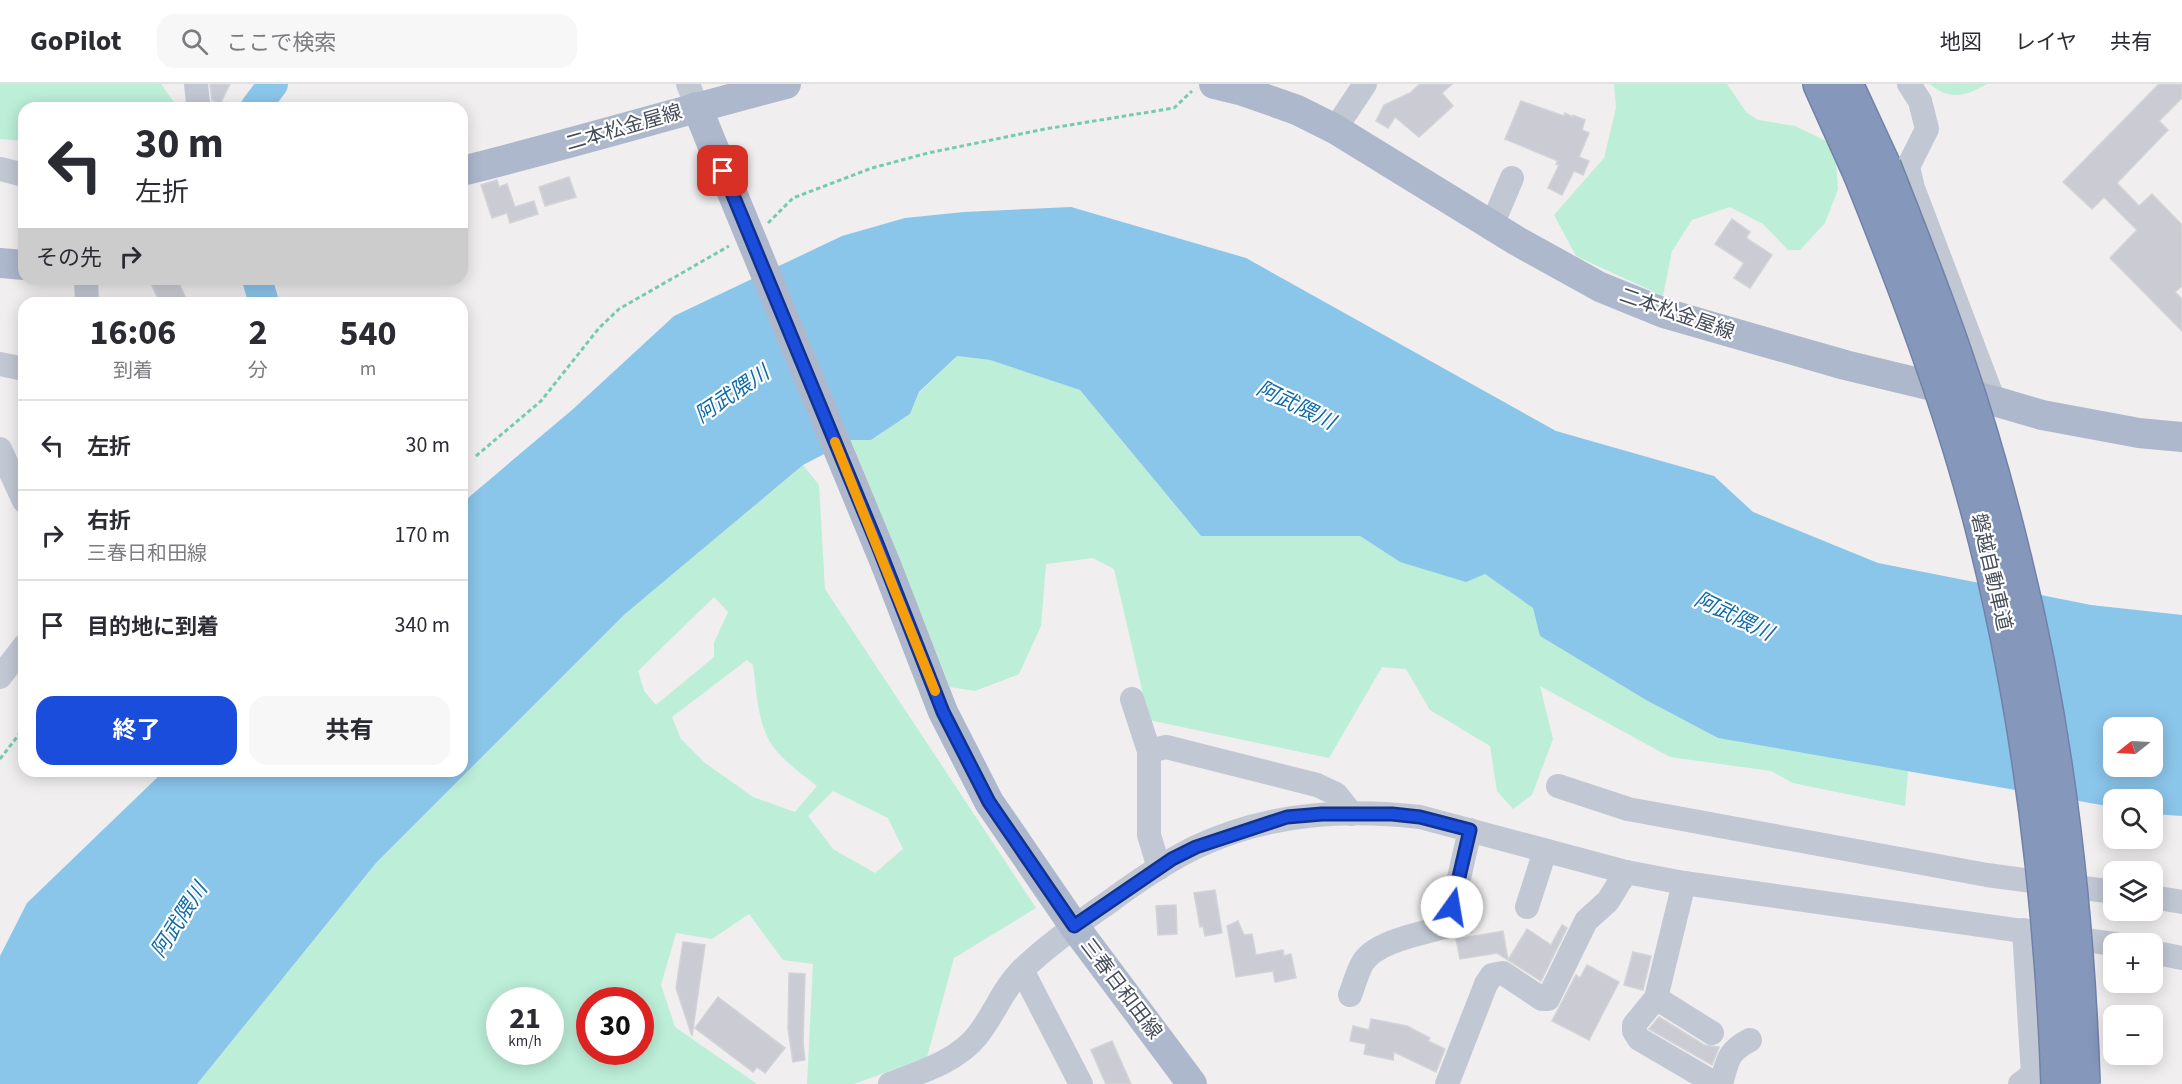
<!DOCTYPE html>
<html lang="ja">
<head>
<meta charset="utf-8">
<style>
  :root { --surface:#fff; --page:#f7f7f7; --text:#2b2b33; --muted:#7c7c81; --line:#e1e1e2; --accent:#1b4ddd }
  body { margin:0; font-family:"Source Sans 3","Noto Sans JP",sans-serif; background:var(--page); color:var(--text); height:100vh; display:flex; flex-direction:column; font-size:22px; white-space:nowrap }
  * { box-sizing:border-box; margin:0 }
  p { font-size:20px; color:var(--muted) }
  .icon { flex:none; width:33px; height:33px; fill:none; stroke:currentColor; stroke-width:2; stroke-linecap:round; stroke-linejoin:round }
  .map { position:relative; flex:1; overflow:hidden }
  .sheet { position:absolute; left:18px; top:213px; width:450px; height:480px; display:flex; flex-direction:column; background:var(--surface); border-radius:18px; box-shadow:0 3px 15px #0003 }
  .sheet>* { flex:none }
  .guide { position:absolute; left:18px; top:18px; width:450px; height:183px; border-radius:18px; box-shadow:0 3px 15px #0003; background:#fff; color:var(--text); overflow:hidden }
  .needle { width:39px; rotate:252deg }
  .fabs { position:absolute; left:2103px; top:633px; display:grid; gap:12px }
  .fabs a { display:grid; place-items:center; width:60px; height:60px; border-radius:12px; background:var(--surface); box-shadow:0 3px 15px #0003; font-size:30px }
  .speed { position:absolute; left:486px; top:903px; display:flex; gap:12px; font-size:30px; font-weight:700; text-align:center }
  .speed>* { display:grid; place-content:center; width:78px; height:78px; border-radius:50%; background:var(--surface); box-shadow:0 3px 15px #0003; line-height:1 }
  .speed small { font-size:15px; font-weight:400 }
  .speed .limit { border:9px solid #d22; background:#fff; color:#111 }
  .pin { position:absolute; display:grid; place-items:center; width:51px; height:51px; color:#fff; margin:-26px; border-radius:12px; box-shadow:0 3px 9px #0006 }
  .me { position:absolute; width:66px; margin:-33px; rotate:13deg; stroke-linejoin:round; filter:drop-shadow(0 0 4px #0008) }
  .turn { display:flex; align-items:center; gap:21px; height:126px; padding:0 18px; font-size:27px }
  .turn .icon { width:78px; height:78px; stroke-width:2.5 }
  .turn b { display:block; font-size:42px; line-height:51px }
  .then { display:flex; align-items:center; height:57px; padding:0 18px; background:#0003; gap:12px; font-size:22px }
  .eta { display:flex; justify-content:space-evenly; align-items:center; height:102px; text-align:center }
  .eta b { font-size:36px; font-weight:700; line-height:42px }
  .action { display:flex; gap:12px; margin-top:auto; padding:12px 18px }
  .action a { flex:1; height:69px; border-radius:18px; background:var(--accent); color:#fff; font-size:24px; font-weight:700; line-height:69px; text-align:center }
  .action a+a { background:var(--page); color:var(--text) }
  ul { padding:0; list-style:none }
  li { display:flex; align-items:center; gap:18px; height:90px; padding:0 18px; border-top:2px solid var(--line) }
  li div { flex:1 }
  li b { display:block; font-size:22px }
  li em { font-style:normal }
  header { display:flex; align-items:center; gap:36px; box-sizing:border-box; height:84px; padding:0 30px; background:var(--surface); border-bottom:2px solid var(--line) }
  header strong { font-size:28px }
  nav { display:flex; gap:33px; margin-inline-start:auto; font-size:21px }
  .search { width:420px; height:54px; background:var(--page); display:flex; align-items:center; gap:15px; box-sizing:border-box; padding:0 21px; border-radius:18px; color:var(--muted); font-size:22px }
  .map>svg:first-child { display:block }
</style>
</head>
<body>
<header>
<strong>GoPilot</strong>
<div class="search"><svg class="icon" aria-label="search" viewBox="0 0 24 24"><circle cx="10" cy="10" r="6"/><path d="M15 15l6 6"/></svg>ここで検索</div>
<nav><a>地図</a><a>レイヤ</a><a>共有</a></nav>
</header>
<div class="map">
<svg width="2182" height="1000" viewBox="0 0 2182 1000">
  <rect width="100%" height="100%" fill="#f0eeee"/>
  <g fill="#bceed8" fill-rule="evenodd">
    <polygon points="0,0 161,0 178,24 24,24 24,57 0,55"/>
    <polygon points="1614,0 1727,0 1746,28 1758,36 1795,42 1828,58 1835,68 1838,105 1825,139 1800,166 1788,166 1763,140 1730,123 1692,136 1672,167 1663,212 1576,172 1554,131 1604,74 1616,24"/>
    <path d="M1930,0H1987C1965,12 1950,17 1930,0Z"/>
    <polygon points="957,272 990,276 1080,306 1201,452 1360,452 1400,478 1485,490 1533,524 1540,552 1646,616 1718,654 1908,687 1905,722 1793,699 1771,687 1670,673 1540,602 1553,655 1532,711 1513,725 1497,707 1490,662 1430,626 1406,585 1382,583 1329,674 1149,636 1114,485 1093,474 1046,480 1041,542 1019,590 975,607 950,603 851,356 871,356 910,330 919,309"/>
    <path d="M803,381L819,401L825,505L1036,824L954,874L927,973L854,1000H807L813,880L783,876L749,830L712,855L676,849L661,901L675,943L757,1000H197L376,779L625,530ZM714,513L728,528L714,559V573L656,621L644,607L638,587ZM747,576L753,581C757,608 757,641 774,664C786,679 802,690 817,702L795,728L753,713L705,679L681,655L672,633ZM833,707L888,734L903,765L875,789L833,765L808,732ZM500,916H550V968H500ZM590,916H640V968H590Z"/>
  </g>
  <path fill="#8ac5ea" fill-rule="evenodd" d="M1071,123L1246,174L1556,347L1714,392L1753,428L1878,479L2091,521L2182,531V732L2153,730L2152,716H2114L2113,723L1718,654L1646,616L1540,552L1533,524L1485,490L1466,498L1400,478L1360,452H1201L1080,306L990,276L957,272L919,308L910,330L871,356H851L803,381L625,530L376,779L197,1000H0V872L27,819L164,687H462V419L572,326L674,232L842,152L905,134L964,128ZM2114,644H2152V682H2114Z"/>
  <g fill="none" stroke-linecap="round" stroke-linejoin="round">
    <g stroke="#8ac5ea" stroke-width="30">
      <polyline points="255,24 273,0"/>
      <polyline points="257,195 264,219"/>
    </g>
  </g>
  <g fill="#cbccd3" stroke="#d2d3d9" stroke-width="1.5">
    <polygon points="210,0 230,0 220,20 212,16"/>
    <polygon points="1420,0 1452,0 1442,9 1453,22 1419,53 1395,33 1388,44 1376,37 1384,21 1410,9"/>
    <polygon points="2159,0 2182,0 2182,14 2159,37 2168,46 2117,99 2139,122 2152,110 2182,141 2182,202 2175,208 2182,215 2182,247 2110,174 2137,146 2104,113 2092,125 2063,98"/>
    <polygon points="1521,17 1564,32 1565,29 1573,33 1573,31 1585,36 1582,46 1589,49 1579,73 1589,77 1583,91 1574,87 1562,111 1548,104 1559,81 1556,80 1558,77 1505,55"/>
    <polygon points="569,93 576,113 545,122 539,103"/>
    <polygon points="497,96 499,103 507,100 515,123 534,117 538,130 510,139 507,129 492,134 481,101"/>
    <polygon points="1732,135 1750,148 1746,154 1772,171 1750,204 1734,194 1744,179 1715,160"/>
    <polygon points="149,195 177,195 188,219 160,219"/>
    <polygon points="1215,806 1222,849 1205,852 1203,842 1200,843 1194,809"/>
    <polygon points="1176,821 1177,850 1158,851 1156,822"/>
    <polygon points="1238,837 1244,851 1252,850 1256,871 1283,866 1284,872 1291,870 1296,894 1275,898 1273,887 1236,893 1227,842"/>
    <polygon points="1562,841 1567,844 1541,897 1497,869 1460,875 1456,855 1503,847 1508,876 1527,845 1551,861"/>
    <polygon points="683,858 705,861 692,952 676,904"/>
    <polygon points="1633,868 1651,872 1643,906 1624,901"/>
    <polygon points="1587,881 1619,898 1589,956 1552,937 1576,891 1580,894"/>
    <polygon points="789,889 805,890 803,959 805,976 793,978 788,945"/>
    <polygon points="718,913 785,964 765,989 757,983 753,988 695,944"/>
    <polygon points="1659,933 1704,961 1719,963 1712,981 1649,945"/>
    <polygon points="1371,935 1407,942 1430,954 1428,957 1445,965 1436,988 1394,968 1393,976 1364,970 1366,960 1350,957 1353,942 1369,946"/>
    <polygon points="1112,957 1131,1000 1106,1000 1101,989 1091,966"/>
  </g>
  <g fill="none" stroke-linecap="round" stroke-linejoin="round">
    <defs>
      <g id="highway">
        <polyline points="1820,0 1860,89"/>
        <polyline points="1846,0 1884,82"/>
      </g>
    </defs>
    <use href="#highway" stroke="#7182a8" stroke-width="36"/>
    <g stroke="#75cbb0" stroke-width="3" stroke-dasharray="4.5 3" stroke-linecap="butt">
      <polyline points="768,139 793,114 872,84 928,69 1045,45 1174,24 1192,7"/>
      <polyline points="476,372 541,317 599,244 619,225 729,162"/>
      <polyline points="0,675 24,644"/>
    </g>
    <g stroke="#c1c7d3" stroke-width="24">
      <polyline points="196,0 198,19 200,24"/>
      <polyline points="688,0 697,23"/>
      <polyline points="1909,0 1920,17 1927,45 1908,83 1913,104 1994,317"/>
      <polyline points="1335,45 1365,0"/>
      <polyline points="0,85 24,91"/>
      <polyline points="1492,141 1512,94"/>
      <polyline points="86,195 87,219"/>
      <polyline points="0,280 24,285"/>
      <polyline points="0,365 24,417"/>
      <polyline points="0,593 24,562"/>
      <polyline points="1132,615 1149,667 1149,751 1159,784"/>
      <polyline points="1149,667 1166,663 1317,701 1336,710 1352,730"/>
      <polyline points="1558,702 1628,725 1987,791 2114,808"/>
      <polyline points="1684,799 1656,914 1634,941 1634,947 1639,955 1716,1000"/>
      <polyline points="2152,813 2182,818"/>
      <polyline points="1527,823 1545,767"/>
      <polyline points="2152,868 2182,874"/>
      <polyline points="1022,886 1081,1000"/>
      <path d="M1350,911C1354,901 1357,889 1362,880C1374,857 1424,849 1448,842L1470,746"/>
      <polyline points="1656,914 1712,949"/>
      <path d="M890,1000C920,988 956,978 977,952C994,931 1003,904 1023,885C1049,860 1080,838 1109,818C1136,798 1164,779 1194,764C1264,730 1343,724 1420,733L1626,788L1684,799L2114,860"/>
      <polyline points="1447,1000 1486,900 1492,891 1503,889 1542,915 1548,915 1586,837 1608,817 1626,788"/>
      <path d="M1721,1000C1728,976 1727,968 1750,956"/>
      <polyline points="2020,1000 2033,990 2024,846"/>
    </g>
    <g stroke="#aeb8cc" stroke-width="30">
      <polyline points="1214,0 1243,7 1297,26 1335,45 1517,157 1600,203 1664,229 1845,281 1994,317 2042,331 2139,349 2182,353"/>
      <polyline points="697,23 714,65"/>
      <path d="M462,87C571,60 678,28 786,0"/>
      <polyline points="0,179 24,181"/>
      <polyline points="886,481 943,628 989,718 1074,842 1192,1000"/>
    </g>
    <use href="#highway" stroke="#8697bc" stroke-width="33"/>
    <defs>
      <g id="highway-bridge">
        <path d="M1884,82C1909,145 1934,208 1956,273C1978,337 1997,403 2013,469C2057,643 2077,821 2083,1000"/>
        <path d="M1860,89C1905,201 1948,314 1979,431C2028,618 2051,808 2058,1000"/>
      </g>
    </defs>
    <use href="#highway-bridge" stroke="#7182a8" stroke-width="36" stroke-linecap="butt"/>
    <polyline stroke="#aeb8cc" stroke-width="30" points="714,65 886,481"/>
    <use href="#highway-bridge" stroke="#8697bc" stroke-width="33"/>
  </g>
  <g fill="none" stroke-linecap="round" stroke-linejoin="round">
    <defs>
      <polyline id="route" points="723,87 878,462 943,628 989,718 1074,842 1172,775 1196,763 1287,733 1322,730 1392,730 1420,733 1470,746 1452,823"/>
    </defs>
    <use href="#route" stroke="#123290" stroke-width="15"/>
    <use href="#route" stroke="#1b4ddd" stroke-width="10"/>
    <polyline stroke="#f59e0b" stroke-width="10" points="835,358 935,607"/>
  </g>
  <g text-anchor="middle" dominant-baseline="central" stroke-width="4.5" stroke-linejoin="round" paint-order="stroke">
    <g font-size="20" fill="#464d5b" stroke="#fff">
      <text transform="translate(624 44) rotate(-16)">二本松金屋線</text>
      <text transform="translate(1677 230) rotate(19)">二本松金屋線</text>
      <text transform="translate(1991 488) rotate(77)">磐越自動車道</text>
      <text transform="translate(1121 905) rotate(53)">三春日和田線</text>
    </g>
    <g font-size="21" font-style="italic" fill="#0e6ba6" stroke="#fff">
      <text transform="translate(732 310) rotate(-34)">阿武隈川</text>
      <text transform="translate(1296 321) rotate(26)">阿武隈川</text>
      <text transform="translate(1734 532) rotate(26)">阿武隈川</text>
      <text transform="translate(179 836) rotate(-57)">阿武隈川</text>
    </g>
  </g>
</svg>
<div class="fabs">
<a><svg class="needle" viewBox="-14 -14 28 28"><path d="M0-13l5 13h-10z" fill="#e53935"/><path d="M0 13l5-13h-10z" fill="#7c7c81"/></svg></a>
<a><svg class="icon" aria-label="search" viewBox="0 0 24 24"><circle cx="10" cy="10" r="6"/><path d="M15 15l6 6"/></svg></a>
<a><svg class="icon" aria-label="layers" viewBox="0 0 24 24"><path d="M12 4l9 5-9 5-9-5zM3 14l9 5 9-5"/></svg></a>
<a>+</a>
<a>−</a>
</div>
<div class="speed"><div>21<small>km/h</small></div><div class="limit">30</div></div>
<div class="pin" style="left:723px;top:87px;background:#d93025"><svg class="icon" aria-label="arrive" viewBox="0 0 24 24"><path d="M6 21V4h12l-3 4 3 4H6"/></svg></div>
<svg class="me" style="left:1452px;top:823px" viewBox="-20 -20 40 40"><circle r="19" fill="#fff"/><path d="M0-13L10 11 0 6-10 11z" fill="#1b4ddd"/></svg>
<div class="guide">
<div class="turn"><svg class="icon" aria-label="left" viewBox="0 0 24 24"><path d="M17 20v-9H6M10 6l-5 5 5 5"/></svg><div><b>30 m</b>左折</div></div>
<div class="then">その先<svg class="icon" aria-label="right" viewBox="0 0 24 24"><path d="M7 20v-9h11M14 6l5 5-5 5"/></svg></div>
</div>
<section class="sheet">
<div class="eta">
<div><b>16:06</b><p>到着</p></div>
<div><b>2</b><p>分</p></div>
<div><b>540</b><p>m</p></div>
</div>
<ul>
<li><svg class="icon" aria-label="left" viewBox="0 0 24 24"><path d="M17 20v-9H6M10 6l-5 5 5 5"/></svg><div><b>左折</b></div><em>30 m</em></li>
<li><svg class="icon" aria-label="right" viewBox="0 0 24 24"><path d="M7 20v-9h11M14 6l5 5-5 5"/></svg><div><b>右折</b><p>三春日和田線</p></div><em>170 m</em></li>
<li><svg class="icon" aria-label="arrive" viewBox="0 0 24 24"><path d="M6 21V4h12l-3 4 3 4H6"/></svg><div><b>目的地に到着</b></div><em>340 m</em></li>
</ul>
<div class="action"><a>終了</a><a>共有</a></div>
</section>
</div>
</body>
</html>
